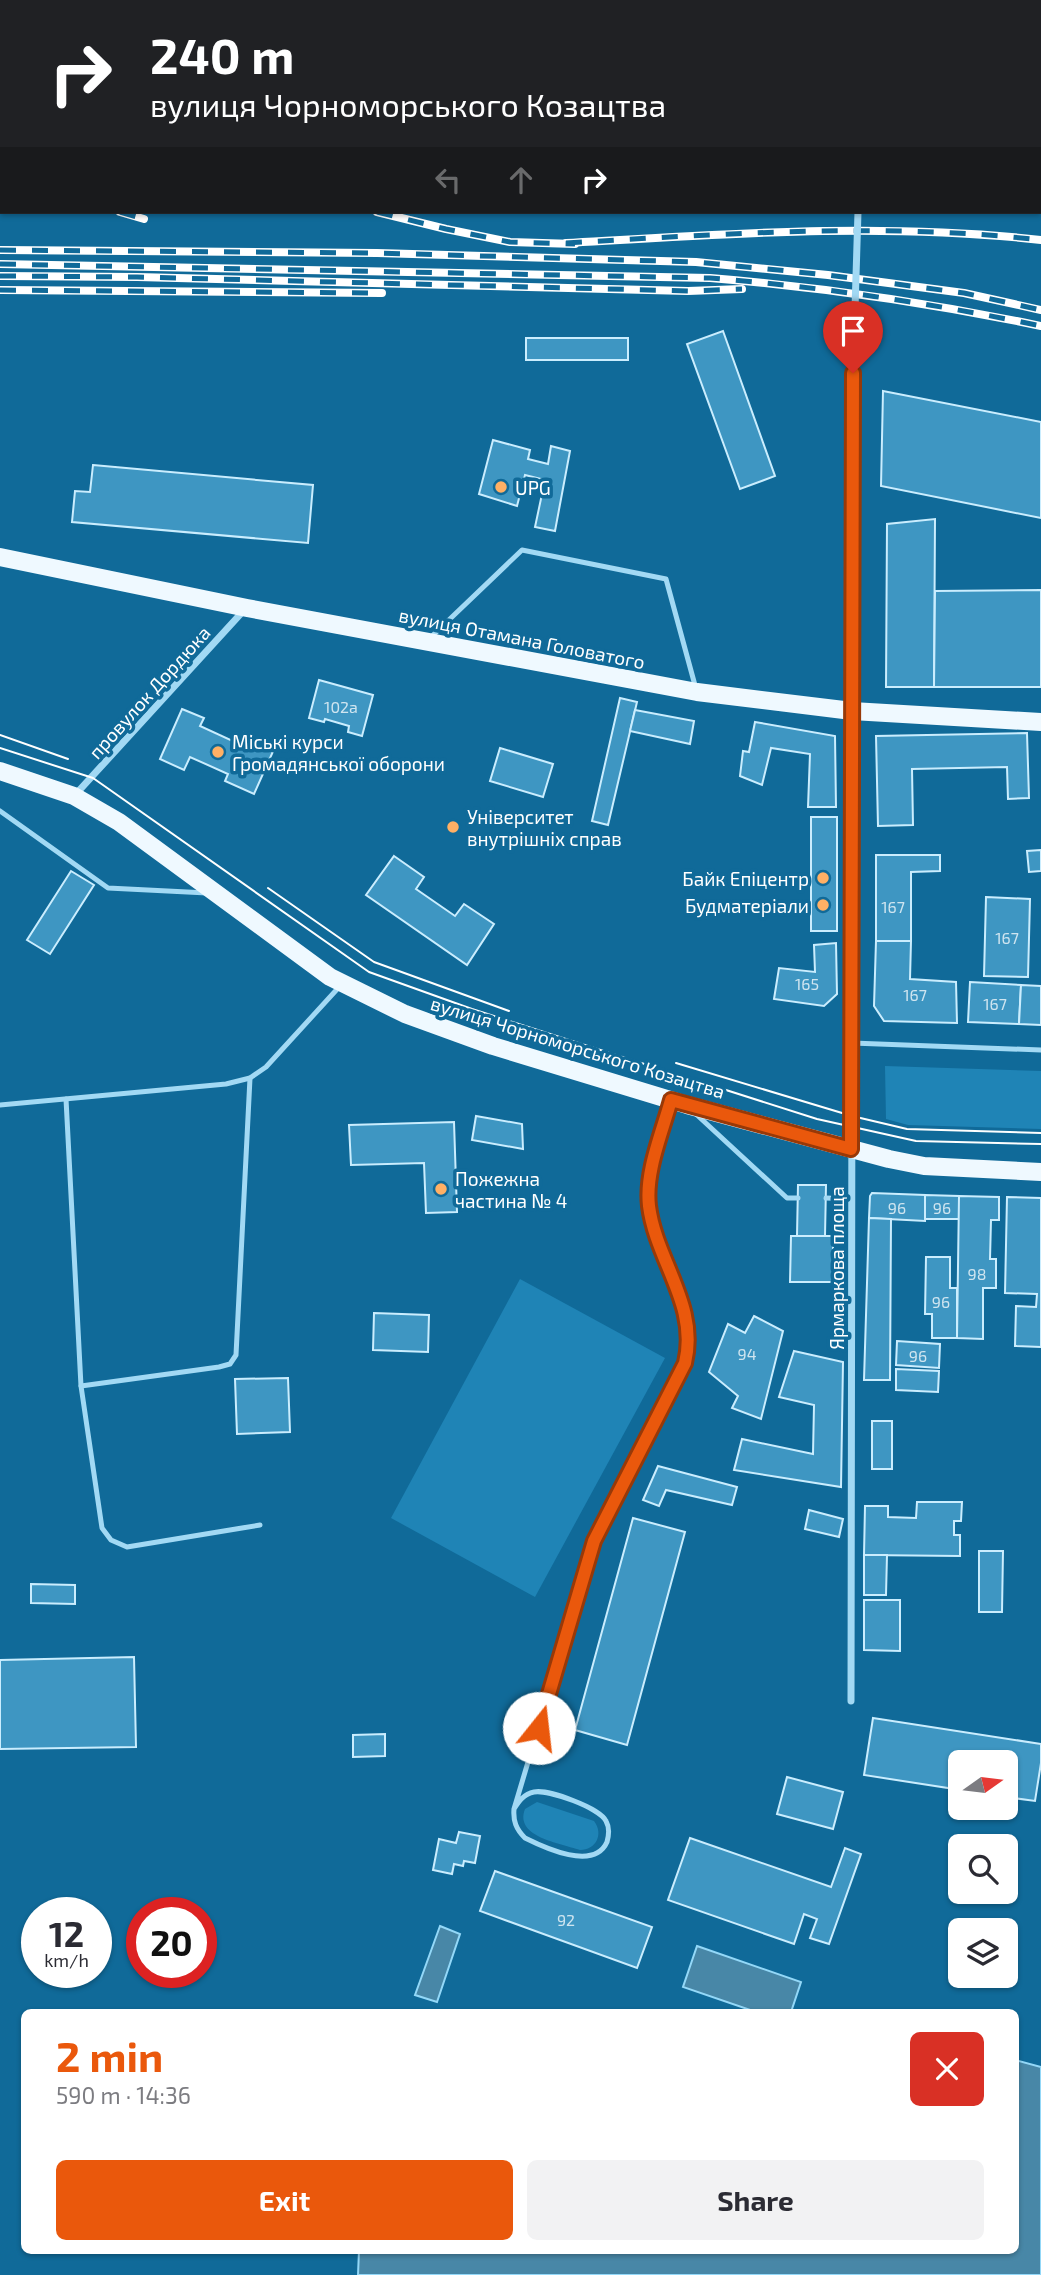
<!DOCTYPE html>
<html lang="en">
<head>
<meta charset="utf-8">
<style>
  :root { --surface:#fff; --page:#f2f2f3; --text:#2b2b33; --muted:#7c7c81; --accent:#ea580c }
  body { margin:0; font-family:"Exo 2",sans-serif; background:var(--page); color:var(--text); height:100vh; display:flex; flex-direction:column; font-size:26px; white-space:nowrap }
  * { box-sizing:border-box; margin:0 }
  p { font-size:23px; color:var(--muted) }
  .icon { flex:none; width:38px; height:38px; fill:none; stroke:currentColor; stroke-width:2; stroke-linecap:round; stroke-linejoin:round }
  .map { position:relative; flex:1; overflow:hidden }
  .details { position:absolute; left:21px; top:2009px; width:998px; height:245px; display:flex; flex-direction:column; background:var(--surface); border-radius:10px; box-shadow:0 2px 5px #0004 }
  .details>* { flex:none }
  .top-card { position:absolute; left:0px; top:0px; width:1041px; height:214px; box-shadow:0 2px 5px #0004; background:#202124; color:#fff; overflow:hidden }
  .needle { width:46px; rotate:76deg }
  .fabs { position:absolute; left:948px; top:1750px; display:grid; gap:14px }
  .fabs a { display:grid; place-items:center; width:70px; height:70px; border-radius:10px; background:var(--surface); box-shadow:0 2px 5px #0004; font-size:35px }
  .speed { position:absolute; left:21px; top:1897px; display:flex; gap:14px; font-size:35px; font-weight:700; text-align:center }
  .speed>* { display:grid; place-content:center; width:91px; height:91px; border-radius:50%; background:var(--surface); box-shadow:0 2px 5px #0004; line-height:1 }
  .speed small { font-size:18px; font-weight:400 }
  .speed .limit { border:10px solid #d22; background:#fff; color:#111 }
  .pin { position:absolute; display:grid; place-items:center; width:60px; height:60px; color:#fff; margin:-72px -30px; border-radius:50% 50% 50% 0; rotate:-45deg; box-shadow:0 0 7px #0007 }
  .pin .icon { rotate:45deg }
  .me { position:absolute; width:77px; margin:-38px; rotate:16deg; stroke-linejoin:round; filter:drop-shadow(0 0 5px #0008) }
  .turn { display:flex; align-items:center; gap:24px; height:147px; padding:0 35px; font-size:32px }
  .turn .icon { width:91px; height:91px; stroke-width:2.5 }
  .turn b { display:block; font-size:49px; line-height:60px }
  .lanes { display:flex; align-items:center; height:66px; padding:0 35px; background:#0003; justify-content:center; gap:35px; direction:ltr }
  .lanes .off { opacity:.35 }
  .round { display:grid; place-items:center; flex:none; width:74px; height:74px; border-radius:10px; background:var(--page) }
  .head { display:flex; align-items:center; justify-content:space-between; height:119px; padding:0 35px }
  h1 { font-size:42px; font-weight:700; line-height:52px; color:var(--accent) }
  .button { display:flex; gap:14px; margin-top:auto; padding:14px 35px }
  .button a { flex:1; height:80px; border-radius:10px; background:var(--accent); color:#fff; font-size:28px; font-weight:700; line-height:80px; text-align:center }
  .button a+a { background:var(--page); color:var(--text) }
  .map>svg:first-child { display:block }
</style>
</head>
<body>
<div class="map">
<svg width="1041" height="2275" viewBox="0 0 1041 2275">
  <rect width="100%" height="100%" fill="#106a99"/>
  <g fill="#1f84b6">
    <polygon points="885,1066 1041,1071 1041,1129 908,1125 886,1119"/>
    <polygon points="520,1279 665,1358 535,1597 391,1518"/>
    <path d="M537,1802L594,1821C604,1834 596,1850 580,1850C560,1843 514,1837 525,1809Z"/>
  </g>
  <g fill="#4887a7" stroke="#93d8f8" stroke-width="2">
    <polygon points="440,1926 460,1934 437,2002 415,1995"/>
    <polygon points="697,1946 801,1982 791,2012 756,2012 683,1987"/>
    <polygon points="1015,2060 1041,2067 1041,2275 358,2275 359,2250 1015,2250"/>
  </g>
  <g fill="#3e96c2" stroke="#caedfe" stroke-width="2">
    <polygon points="417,0 541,0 540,2"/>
    <polygon points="957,0 1029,0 1039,2 957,2"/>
    <polygon points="723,331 775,476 740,489 687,344"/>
    <rect x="526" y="338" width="102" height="22"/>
    <polygon points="883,391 1041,422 1041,518 881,486"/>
    <polygon points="493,440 530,450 528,459 548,464 551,446 570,451 555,531 535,527 545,480 525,475 517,506 479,494"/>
    <polygon points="93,465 313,485 308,543 72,522 75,491 90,492"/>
    <polygon points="935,519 934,687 886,687 887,524"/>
    <polygon points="1041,590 1041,687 934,687 935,591"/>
    <polygon points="319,680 373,695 362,736 348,732 349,726 325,719 324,722 309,718"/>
    <polygon points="620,698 637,702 608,825 592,821"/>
    <polygon points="182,709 204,718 200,726 239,744 244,733 275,747 254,794 225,781 228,774 190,757 184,770 160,759"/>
    <polygon points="635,710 694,721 690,744 630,731"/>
    <polygon points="755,722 835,736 836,807 808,807 810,754 771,748 762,785 740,776 743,751 749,752"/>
    <polygon points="1027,733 1029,798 1008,799 1007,767 912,769 913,825 878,826 876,736"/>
    <polygon points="500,748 553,764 543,797 490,781"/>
    <rect x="811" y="817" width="26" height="114"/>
    <polygon points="1041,850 1041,871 1029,872 1027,851"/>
    <polygon points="876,855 940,855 940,871 911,872 911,941 876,941"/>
    <polygon points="394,856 424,877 416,889 455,916 464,904 494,924 467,965 366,895"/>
    <polygon points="71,871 94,885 50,954 27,940"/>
    <polygon points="986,897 1030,899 1028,977 984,976"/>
    <polygon points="876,941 911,941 910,979 956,982 957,1023 884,1021 874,1006"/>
    <polygon points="836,943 837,994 824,1006 774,999 779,968 815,972 814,945"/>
    <polygon points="970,982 1021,985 1019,1024 968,1022"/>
    <polygon points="1021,985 1041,986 1041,1025 1019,1024"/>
    <polygon points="476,1116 522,1124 523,1149 472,1140"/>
    <polygon points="454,1122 457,1212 426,1213 424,1163 351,1165 349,1125"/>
    <polygon points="798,1185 826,1185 825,1236 797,1236"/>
    <polygon points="872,1193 925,1195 925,1221 869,1218 870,1196"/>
    <polygon points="925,1195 959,1196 959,1219 925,1219"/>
    <polygon points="959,1196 999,1197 999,1220 991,1220 990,1259 996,1259 996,1288 983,1288 983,1339 957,1338"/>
    <polygon points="1007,1197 1041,1198 1041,1347 1015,1346 1016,1306 1036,1307 1037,1294 1005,1293"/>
    <polygon points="869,1218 891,1219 890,1380 864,1380"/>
    <polygon points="791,1236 833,1236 833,1282 790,1282"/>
    <polygon points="926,1257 950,1257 950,1288 957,1288 957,1338 932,1338 932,1314 925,1314"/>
    <polygon points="374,1313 429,1315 428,1352 373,1350"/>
    <polygon points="754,1316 783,1331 761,1419 732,1408 738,1396 709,1372 728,1324 745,1333"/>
    <polygon points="897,1341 940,1344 939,1368 896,1365"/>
    <polygon points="794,1351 843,1362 841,1487 734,1470 742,1439 813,1454 814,1405 779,1397"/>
    <polygon points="896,1369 939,1371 938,1392 896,1390"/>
    <polygon points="288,1378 290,1432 237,1434 235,1379"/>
    <rect x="872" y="1421" width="20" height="48"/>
    <polygon points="658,1466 737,1487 732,1505 666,1490 659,1506 643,1500"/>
    <polygon points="917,1502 962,1502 961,1521 954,1521 954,1535 960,1535 960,1556 864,1555 865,1506 888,1506 888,1517 916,1518"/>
    <polygon points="809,1510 843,1519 839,1537 805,1529"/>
    <polygon points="633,1518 685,1532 627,1745 575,1730"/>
    <polygon points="979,1551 1003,1551 1002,1612 979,1612"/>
    <polygon points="864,1555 887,1555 886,1595 864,1595"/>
    <polygon points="31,1584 75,1585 75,1604 31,1603"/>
    <polygon points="864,1600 900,1600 900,1651 864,1650"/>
    <polygon points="134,1657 136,1747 0,1749 0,1660"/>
    <polygon points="873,1718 1041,1744 1041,1763 1035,1801 1006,1797 1006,1762 961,1762 961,1790 864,1775"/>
    <polygon points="385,1734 385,1756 353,1757 353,1735"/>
    <polygon points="787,1777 843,1792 833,1829 777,1814"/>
    <polygon points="459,1832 480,1836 475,1863 464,1861 463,1866 454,1864 452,1874 433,1870 439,1839 456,1843"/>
    <polygon points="690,1838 831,1887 845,1848 861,1854 829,1944 810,1938 817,1919 804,1914 794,1944 668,1900"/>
    <polygon points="495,1871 652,1927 637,1968 480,1911"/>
  </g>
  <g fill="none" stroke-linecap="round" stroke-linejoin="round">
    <g stroke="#a2d9f4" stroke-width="5">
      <polyline points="429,639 522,550 666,579 696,689"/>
      <polyline points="0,811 108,888 207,893"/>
      <polyline points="852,1043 1041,1050"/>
      <polyline points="66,1099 81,1386 102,1528 111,1540 127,1547 260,1525"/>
      <polyline points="0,1105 226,1084 250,1078 266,1067 340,986"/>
      <polyline points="697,1115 787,1198 798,1198"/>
      <polyline points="826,1198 852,1199"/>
      <polyline points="81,1386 219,1367 230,1364 236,1355 250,1078"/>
      <path d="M514,1809C519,1801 524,1794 534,1792C548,1789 600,1808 606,1821C610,1828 609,1835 607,1842C594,1871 545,1848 525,1838C516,1829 513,1821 514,1809L594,1541L685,1363C699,1307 659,1261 650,1208C644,1175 661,1135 670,1103"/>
    </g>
    <g stroke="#a2d9f4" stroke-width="7">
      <polyline points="865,2 865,0"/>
      <polyline points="75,795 246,608"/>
      <polyline points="851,1701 853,373"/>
    </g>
    <g stroke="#eff9ff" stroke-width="18">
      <polyline points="0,557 247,608 697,692 852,711 1041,722"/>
      <polyline points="0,771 74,796 119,822 330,977 405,1014 493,1046 687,1105 889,1159 924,1166 1041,1172"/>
    </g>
    <g stroke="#fff" stroke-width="2">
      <polyline points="0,735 68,759"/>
      <polyline points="0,748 93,778 369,972 472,1009 817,1119 916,1141 1041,1144"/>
      <polyline points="268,888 374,962 509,1011"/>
      <polyline points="676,1063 852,1116 907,1129 1041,1133"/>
    </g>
    <defs>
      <g id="rail">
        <polyline points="657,2 659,0"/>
        <polyline points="0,97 2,98"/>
        <polyline points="0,169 2,169"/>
        <polyline points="0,188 2,188"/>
        <polyline points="120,212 144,219"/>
        <polyline points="377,212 446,229 510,242 575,244"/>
        <path d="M566,243C723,234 884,222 1041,240"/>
        <polyline points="0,250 377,253 696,262 828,275 964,293 1041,310"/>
        <path d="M0,264L710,278C822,287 931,303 1041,326"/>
        <polyline points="0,276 137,277 688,291 742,289"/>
        <polyline points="0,290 382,293"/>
      </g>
    </defs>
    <use href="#rail" stroke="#fff" stroke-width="8"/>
    <use href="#rail" stroke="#106a99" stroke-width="5" stroke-dasharray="16" stroke-linecap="butt"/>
    <polyline stroke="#a2d9f4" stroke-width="7" points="853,373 858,212"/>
  </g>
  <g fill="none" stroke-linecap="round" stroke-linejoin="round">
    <defs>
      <path id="route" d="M539,1728L594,1541L685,1363C699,1305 656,1261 649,1206C645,1172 662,1133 671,1100L851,1149L853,373"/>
    </defs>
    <use href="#route" stroke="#983908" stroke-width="18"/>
    <use href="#route" stroke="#ea580c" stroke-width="12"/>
  </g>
  <g fill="#ffb065" stroke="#106a99" stroke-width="2.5">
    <circle cx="501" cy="487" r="7"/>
    <circle cx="218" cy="752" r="7"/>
    <circle cx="453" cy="827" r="7"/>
    <circle cx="823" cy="878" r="7"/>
    <circle cx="823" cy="905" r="7"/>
    <circle cx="441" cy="1189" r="7"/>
  </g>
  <g text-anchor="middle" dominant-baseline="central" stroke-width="7" stroke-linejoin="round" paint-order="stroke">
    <g font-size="16" fill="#cfe5f0">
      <text x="341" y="706">102а</text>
      <text x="893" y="906">167</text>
      <text x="1007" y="937">167</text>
      <text x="807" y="983">165</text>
      <text x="915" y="994">167</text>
      <text x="995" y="1003">167</text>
      <text x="897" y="1207">96</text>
      <text x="942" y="1207">96</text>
      <text x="977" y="1273">98</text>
      <text x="941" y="1301">96</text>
      <text x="747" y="1353">94</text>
      <text x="918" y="1355">96</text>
      <text x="566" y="1919">92</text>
    </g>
    <g font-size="19" fill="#fff" stroke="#106a99" text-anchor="start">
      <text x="515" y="487">UPG</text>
      <text x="232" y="741">Міські курси<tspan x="232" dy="22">Громадянської оборони</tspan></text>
      <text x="467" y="816">Університет<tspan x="467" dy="22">внутрішніх справ</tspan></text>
      <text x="809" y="878" text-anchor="end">Байк Епіцентр</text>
      <text x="809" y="905" text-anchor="end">Будматеріали</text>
      <text x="455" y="1178">Пожежна<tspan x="455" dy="22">частина № 4</tspan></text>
    </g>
    <g font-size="19" fill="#fff" stroke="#106a99">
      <text transform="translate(522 638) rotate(11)">вулиця Отамана Головатого</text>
      <text transform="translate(149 692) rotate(-48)">провулок Дордюка</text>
      <text transform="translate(578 1047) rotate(17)">вулиця Чорноморського Козацтва</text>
      <text transform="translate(836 1268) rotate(-90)">Ярмаркова площа</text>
    </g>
  </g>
</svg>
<div class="fabs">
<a><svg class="needle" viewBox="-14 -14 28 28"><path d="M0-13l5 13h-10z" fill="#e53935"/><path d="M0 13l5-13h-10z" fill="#7c7c81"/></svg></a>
<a><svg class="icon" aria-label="search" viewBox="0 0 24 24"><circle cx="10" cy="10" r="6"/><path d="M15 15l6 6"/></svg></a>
<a><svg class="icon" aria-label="layers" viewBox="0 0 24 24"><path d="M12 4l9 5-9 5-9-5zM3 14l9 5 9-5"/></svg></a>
</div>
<div class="speed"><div>12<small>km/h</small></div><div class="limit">20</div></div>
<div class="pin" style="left:853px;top:373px;background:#d93025"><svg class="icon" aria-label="arrive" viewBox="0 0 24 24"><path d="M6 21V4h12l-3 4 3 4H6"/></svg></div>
<svg class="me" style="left:539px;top:1728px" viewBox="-20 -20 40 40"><circle r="19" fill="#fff"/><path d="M0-13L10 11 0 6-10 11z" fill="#ea580c"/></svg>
<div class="top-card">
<div class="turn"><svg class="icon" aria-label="right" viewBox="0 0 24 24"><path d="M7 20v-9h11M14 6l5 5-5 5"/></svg><div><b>240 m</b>вулиця Чорноморського Козацтва</div></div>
<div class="lanes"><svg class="icon off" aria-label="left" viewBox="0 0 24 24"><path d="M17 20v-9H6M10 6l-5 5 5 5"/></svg><svg class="icon off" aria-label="ahead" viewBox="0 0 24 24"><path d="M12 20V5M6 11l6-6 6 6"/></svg><svg class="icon" aria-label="right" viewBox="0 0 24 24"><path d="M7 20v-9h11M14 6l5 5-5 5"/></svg></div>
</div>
<section class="details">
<div class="head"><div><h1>2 min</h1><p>590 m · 14:36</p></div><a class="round" style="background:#d93025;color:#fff"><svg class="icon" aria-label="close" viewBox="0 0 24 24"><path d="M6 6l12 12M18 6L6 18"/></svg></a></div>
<div class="button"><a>Exit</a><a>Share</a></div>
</section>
</div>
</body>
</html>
